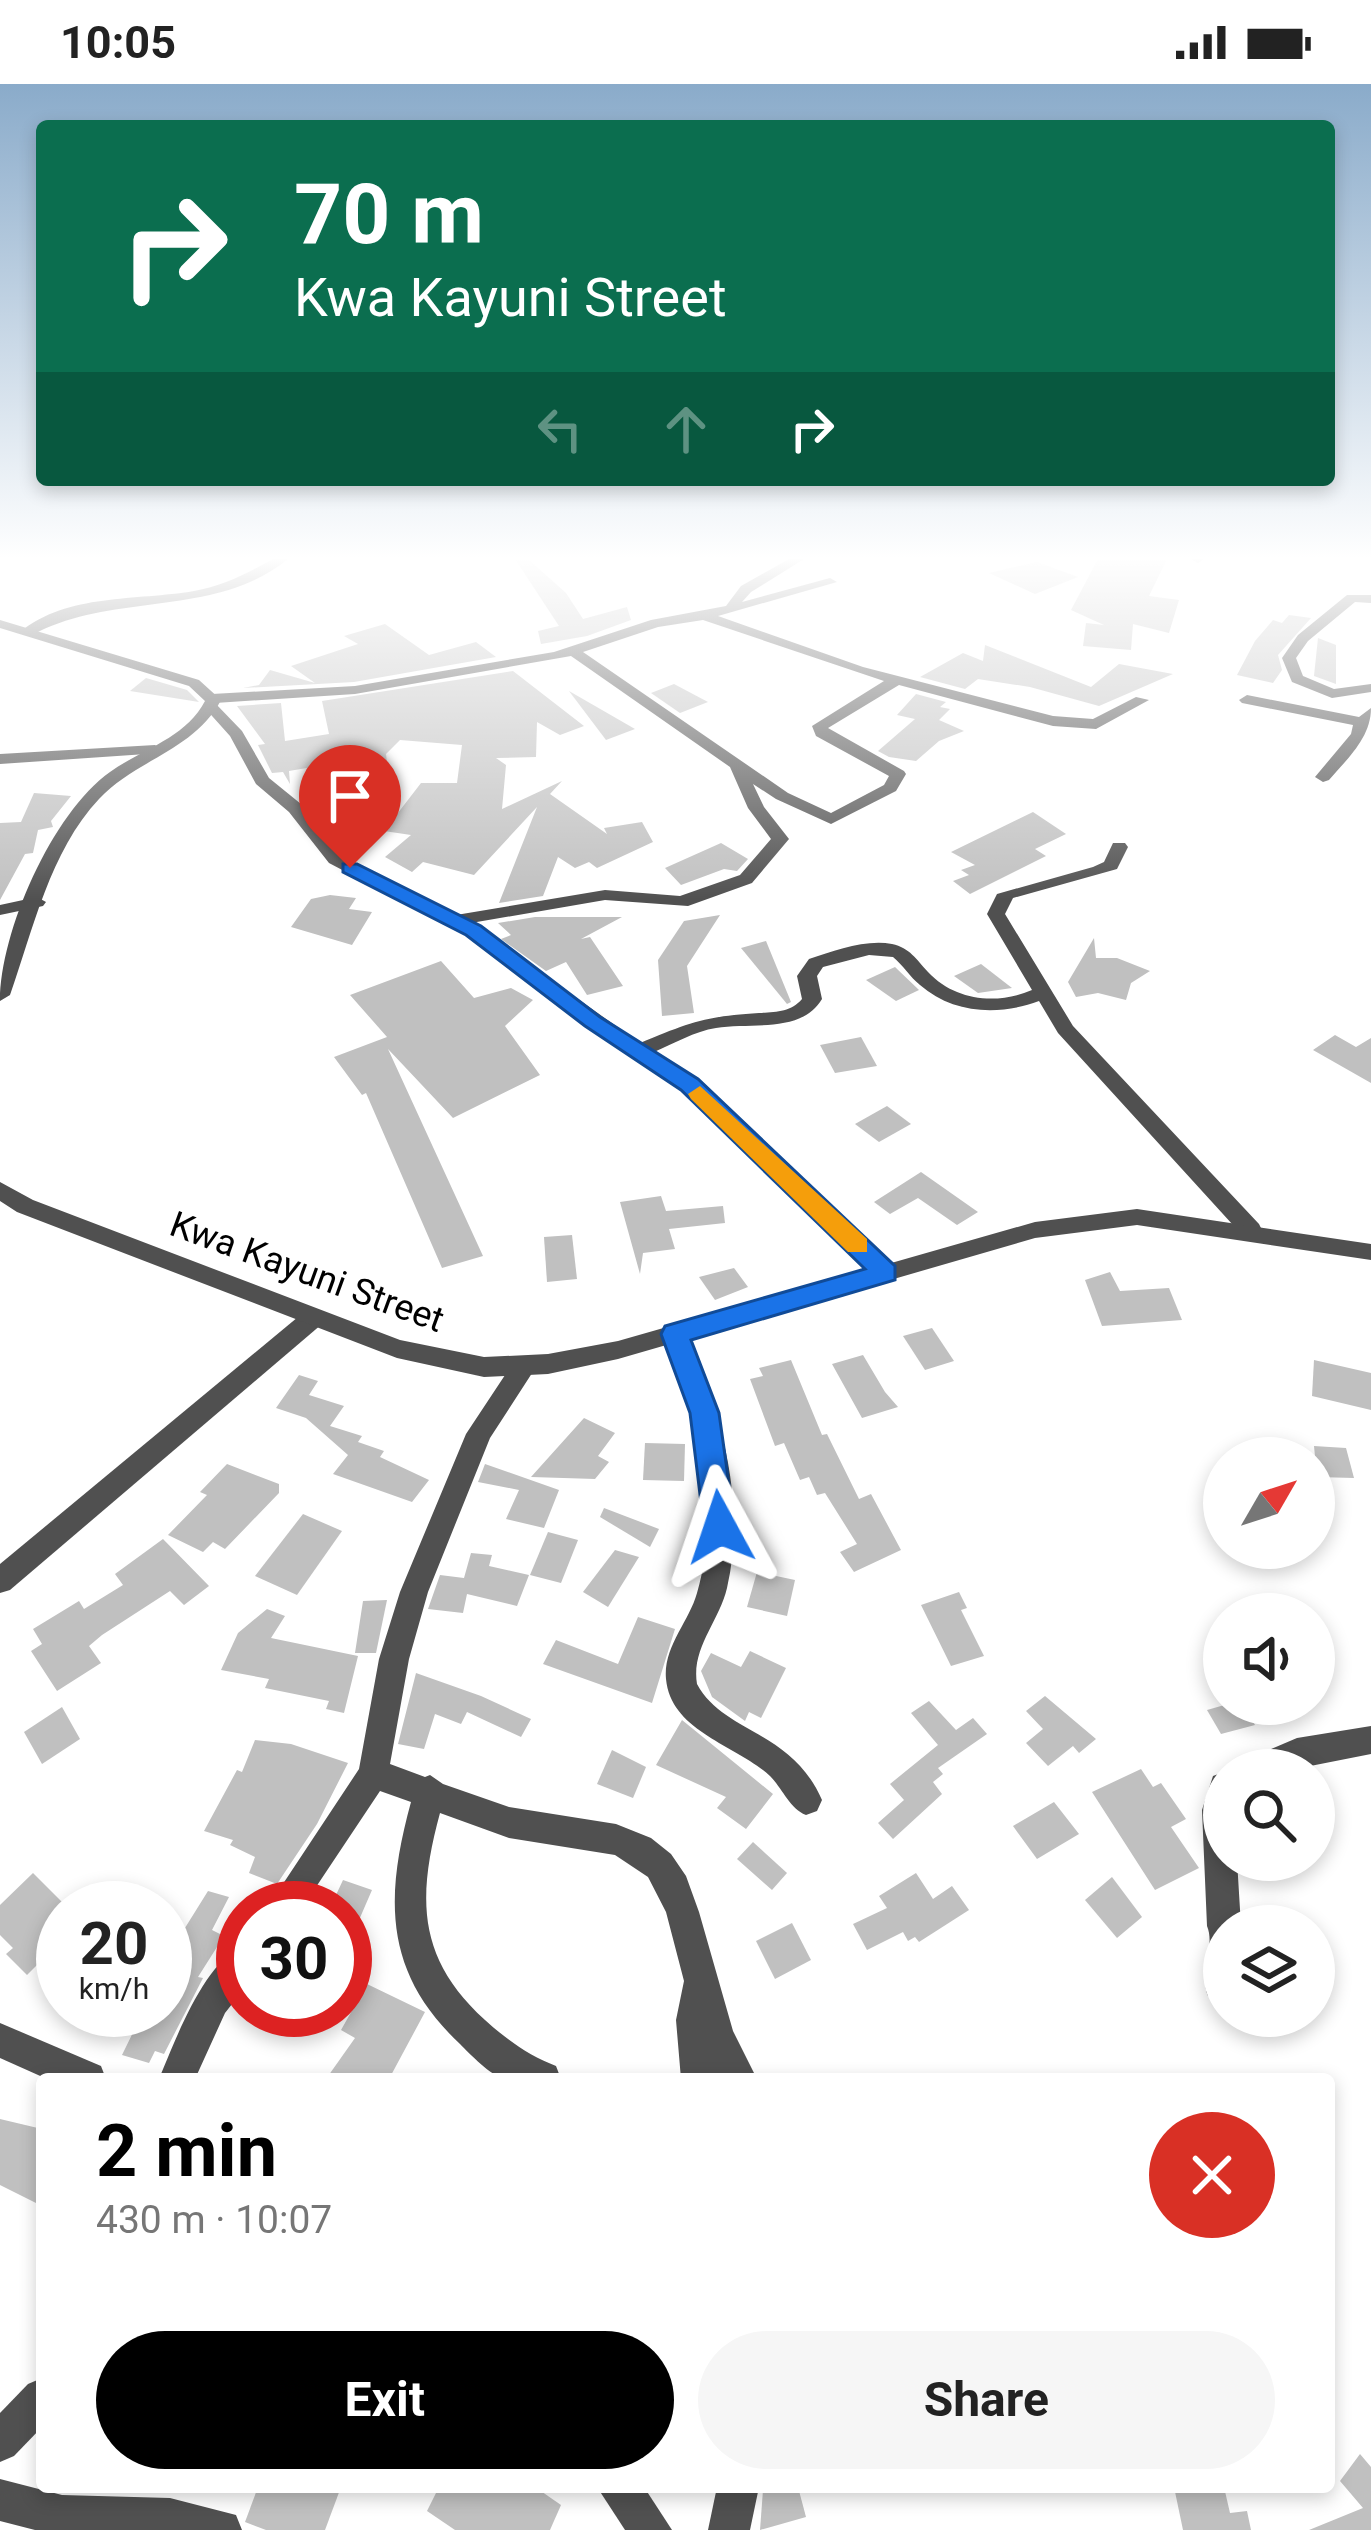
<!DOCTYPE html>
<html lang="en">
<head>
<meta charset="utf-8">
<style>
  :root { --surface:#fff; --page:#f6f6f6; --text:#222; --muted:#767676; --accent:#000 }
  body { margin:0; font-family:Roboto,sans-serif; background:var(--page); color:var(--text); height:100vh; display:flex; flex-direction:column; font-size:45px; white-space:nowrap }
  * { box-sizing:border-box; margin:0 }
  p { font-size:39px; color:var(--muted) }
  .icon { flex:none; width:66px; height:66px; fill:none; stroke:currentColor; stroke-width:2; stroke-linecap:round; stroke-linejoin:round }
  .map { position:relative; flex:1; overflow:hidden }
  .drawer { position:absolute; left:36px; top:1989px; width:1299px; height:420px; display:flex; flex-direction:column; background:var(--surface); border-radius:12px; box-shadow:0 6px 18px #0003 }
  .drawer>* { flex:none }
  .banner { position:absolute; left:36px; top:36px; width:1299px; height:366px; border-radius:12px; box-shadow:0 6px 18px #0003; background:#0b6e4f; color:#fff; overflow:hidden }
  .needle { width:78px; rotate:51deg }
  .fabs { position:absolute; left:1203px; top:1353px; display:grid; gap:24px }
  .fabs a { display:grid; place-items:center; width:132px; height:132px; border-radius:50%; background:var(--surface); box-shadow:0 6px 18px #0003; font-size:60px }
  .speed { position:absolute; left:36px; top:1797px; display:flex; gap:24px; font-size:60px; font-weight:700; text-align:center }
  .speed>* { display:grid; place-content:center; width:156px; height:156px; border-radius:50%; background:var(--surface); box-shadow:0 6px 18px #0003; line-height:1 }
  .speed small { font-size:30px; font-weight:400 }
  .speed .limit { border:18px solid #d22; background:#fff; color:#111 }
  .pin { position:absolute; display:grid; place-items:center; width:102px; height:102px; color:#fff; margin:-123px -51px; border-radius:50% 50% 50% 0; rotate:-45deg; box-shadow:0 0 12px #0007 }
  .pin .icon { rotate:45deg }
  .me { position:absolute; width:132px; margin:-66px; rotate:355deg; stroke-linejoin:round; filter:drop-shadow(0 0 9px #0008) }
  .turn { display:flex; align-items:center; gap:42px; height:252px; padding:0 60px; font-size:54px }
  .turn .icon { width:156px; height:156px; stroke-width:2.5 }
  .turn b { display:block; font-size:84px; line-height:102px }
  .lanes { display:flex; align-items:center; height:114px; padding:0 60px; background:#0003; justify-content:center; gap:60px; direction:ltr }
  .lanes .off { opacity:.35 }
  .round { display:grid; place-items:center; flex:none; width:126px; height:126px; border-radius:63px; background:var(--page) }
  .headline { display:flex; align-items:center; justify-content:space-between; height:204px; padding:0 60px }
  h1 { font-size:72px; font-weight:700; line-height:90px; color:var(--accent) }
  .cta { display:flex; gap:24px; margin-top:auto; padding:24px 60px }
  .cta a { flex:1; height:138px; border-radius:72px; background:var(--accent); color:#fff; font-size:48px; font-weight:700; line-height:138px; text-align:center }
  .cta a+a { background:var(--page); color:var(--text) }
  .status { display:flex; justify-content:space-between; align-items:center; height:84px; padding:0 60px; background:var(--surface); direction:ltr }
  .status svg { height:33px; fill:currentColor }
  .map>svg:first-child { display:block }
</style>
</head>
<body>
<div class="status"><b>10:05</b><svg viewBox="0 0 49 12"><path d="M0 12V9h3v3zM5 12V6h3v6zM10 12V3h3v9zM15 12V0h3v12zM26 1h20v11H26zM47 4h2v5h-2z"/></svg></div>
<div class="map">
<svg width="1371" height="2446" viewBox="0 0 1371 2446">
  <rect width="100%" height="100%" fill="#fff"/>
  <g fill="#c0c0c0">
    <polygon points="515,475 528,475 566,509 583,535 627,523 631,536 587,552 541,560 538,547 559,542"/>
    <polygon points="1098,475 1167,475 1149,512 1179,516 1169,549 1133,540 1131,566 1083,562 1086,539 1104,541 1071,526"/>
    <polygon points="1037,478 1078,493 1035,510 989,489"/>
    <polygon points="1289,531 1311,534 1278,571 1282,586 1273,599 1237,591 1255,557 1273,536 1282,539"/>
    <polygon points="385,540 429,571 476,558 496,573 354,598 243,604 259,601 270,586 315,599 291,582 358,560 344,552"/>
    <polygon points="1318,554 1336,561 1336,600 1314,592"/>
    <polygon points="985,561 1091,603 1119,580 1173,590 1099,622 1030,603 978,595 965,605 920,593 963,569 983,577"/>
    <polygon points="513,587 584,642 560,651 537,638 536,673 496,674 506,681 502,725 562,697 550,710 607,750 604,744 642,738 653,758 597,784 589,778 575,784 558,773 543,812 499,819 537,723 474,791 423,778 412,788 385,773 411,751 384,747 421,699 457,699 462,661 400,656 386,670 389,696 344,700 342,678 289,687 290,700 283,688 272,689 258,661 265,660 237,622 281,619 285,657 329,650 322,617"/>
    <polygon points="146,594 187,606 199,618 130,607"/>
    <polygon points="674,600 708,618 680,629 651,609"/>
    <polygon points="569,607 635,645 606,656"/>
    <polygon points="916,610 946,618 940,623 950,625 939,636 964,647 939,657 916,677 889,673 878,667 915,635 897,631"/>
    <polygon points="34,709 71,712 51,737 53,743 38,746 33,769 25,770 0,816 0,739 21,738"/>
    <polygon points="1033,728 1066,750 1035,765 1046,772 970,810 953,797 969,791 961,786 975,781 951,768"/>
    <polygon points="721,759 748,775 737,787 724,785 681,801 665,784"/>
    <polygon points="330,811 356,814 349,825 372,828 352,861 291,843 311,815"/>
    <polygon points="720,831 687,882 694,929 662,932 658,876 684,837"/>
    <polygon points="535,833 622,833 581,855 590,853 623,902 587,911 566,878 546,887 501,855 511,851 498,839"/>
    <polygon points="1094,854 1096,874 1117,874 1150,887 1131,899 1126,916 1098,909 1076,913 1068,898"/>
    <polygon points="766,857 791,918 787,920 741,864"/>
    <polygon points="441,877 474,914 511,904 533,916 505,942 540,991 453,1034 388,965 483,1172 442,1184 366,1009 362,1011 334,973 387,953 350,911"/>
    <polygon points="981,880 1012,904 978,909 954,892"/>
    <polygon points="895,883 919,906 896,917 866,896"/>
    <polygon points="1335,951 1356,963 1371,954 1371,999 1313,966"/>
    <polygon points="861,953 877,982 835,989 820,961"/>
    <polygon points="887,1022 911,1040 879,1058 855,1040"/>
    <polygon points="921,1088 978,1128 957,1141 918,1114 890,1130 874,1118"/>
    <polygon points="661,1112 666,1127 723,1122 725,1139 669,1145 675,1165 643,1169 640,1190 620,1118"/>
    <polygon points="572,1151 577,1195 547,1198 544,1153"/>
    <polygon points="734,1184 748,1203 715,1216 699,1193"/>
    <polygon points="1110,1188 1120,1207 1169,1204 1182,1236 1102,1242 1085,1196"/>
    <polygon points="932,1244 954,1277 925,1286 903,1252"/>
    <polygon points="863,1271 885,1308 898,1323 862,1334 832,1280"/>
    <polygon points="791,1276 822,1351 827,1350 859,1415 871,1410 901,1466 854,1488 840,1468 857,1460 825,1409 817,1411 809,1393 800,1396 784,1359 775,1362 750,1295 763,1292 759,1284"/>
    <polygon points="1314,1276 1371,1289 1371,1326 1312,1312"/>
    <polygon points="299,1291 318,1297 309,1311 344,1322 330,1342 362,1352 358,1358 384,1367 380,1373 429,1396 412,1418 333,1390 348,1371 306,1334 276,1324"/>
    <polygon points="584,1334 615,1349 598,1372 609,1378 595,1395 531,1393"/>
    <polygon points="645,1359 685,1360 684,1397 643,1396"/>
    <polygon points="1314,1362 1346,1364 1354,1394 1317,1393"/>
    <polygon points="227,1380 279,1400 279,1409 225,1465 213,1458 203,1468 168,1451 207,1411 200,1408"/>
    <polygon points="485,1380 559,1406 544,1444 506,1435 519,1406 478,1398"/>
    <polygon points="604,1424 659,1445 650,1463 600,1433"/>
    <polygon points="303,1430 342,1447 297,1511 255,1492"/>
    <polygon points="548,1448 578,1456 561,1499 530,1491"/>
    <polygon points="163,1455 209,1502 184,1521 170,1507 102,1551 89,1562 101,1579 57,1607 31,1567 42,1560 33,1545 79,1517 84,1525 123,1501 115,1490"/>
    <polygon points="615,1466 639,1473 608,1523 583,1508"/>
    <polygon points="471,1469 492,1471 489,1482 529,1491 517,1522 467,1510 463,1529 428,1525 440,1491 464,1494"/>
    <polygon points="757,1488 795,1496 787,1532 747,1523"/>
    <polygon points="959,1508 967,1524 961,1526 984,1572 951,1582 921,1521"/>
    <polygon points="387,1516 376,1569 355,1569 363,1517"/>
    <polygon points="267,1525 285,1532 271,1554 358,1572 344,1629 326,1625 329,1617 265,1604 269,1595 221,1586 238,1549"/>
    <polygon points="638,1533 675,1545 652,1619 543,1580 556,1556 618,1580"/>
    <polygon points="750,1567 786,1584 761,1634 749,1628 745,1637 712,1613 701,1587 711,1569 741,1583"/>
    <polygon points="416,1589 481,1612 531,1635 521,1653 467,1628 461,1640 435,1630 424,1665 398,1660"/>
    <polygon points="1045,1612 1096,1655 1079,1669 1073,1662 1048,1682 1026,1659 1043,1645 1026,1627"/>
    <polygon points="929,1617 956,1646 973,1634 987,1650 938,1684 943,1690 933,1698 942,1710 893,1755 878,1739 904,1716 890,1700 938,1661 911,1629"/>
    <polygon points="1228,1620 1243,1620 1255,1641 1221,1650 1207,1626"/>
    <polygon points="62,1623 80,1655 42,1680 24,1648"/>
    <polygon points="682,1636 773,1710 746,1745 717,1724 726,1713 656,1681"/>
    <polygon points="255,1656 291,1660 348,1679 317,1740 277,1800 249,1789 255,1773 230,1761 233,1756 204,1747 237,1686 242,1688"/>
    <polygon points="612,1666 646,1683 633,1714 597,1700"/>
    <polygon points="1141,1685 1153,1703 1161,1699 1186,1735 1171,1743 1199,1784 1155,1806 1092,1708"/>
    <polygon points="1054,1718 1079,1750 1037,1775 1013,1742"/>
    <polygon points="753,1758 787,1789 772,1806 737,1775"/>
    <polygon points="33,1789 63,1819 63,1855 27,1891 6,1870 13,1864 0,1851 0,1821"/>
    <polygon points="916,1789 933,1815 952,1802 969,1826 919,1858 915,1853 908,1857 903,1848 867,1866 853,1840 887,1824 879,1812"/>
    <polygon points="1112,1793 1142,1833 1117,1854 1085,1816"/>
    <polygon points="343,1796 372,1806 359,1836 345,1831 345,1824 330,1824"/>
    <polygon points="208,1807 229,1813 212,1846 224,1852 198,1893 203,1894 164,1970 155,1967 149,1979 122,1971 144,1926 165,1926 165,1876"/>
    <polygon points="792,1839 811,1876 775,1895 756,1857"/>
    <polygon points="367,1900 425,1928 389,1995 326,1995 355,1954 341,1946"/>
    <polygon points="0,2035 42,2045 42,2122 0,2101"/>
    <polygon points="1360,2370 1371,2383 1371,2446 1309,2446 1363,2424 1340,2397"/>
    <polygon points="258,2403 341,2403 325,2446 266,2446 245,2438"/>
    <polygon points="439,2403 535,2403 561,2421 550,2446 455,2446 427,2427"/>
    <polygon points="771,2403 798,2403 806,2433 760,2446 763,2406"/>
    <polygon points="1174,2403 1224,2403 1230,2429 1247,2427 1251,2446 1183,2446"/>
  </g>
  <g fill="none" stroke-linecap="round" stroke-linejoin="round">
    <g fill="#505050" fill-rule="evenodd">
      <path d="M273,475H288C214,535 113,507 32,551L20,548C68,509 136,517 194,507C223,502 248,489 273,475Z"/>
      <path d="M789,475H804L751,508L742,518L830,494L837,498L718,532L863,583L1053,632L1093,635L1136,613L1149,616L1096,645L1053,642L899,601L828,644L904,687L906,690L896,707L831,740L776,715L753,700L764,723L789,755L752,799L688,822L605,816L471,839L640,959C688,939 706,932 759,929C776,928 791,928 802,915L797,892L809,875C835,867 865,855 892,860C910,864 916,875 928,888C955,917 997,921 1032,906L987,830L997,810L1093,783L1104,778L1113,759H1125L1128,763L1117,785L1013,814L1005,830L1073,942L1259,1140L1262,1146L1259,1152H1243L1058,949L1039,917C999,932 953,930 920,901C910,893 903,881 893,873L869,871L823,883L817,892L822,915C801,950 751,938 716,944C695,947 673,960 654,968L696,996L898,1189L894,1195H878L682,1006L586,941L466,851L329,779L289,728L256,700L230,652L204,623L210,619L204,615L212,610L355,602L554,568L651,536L726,522L741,502ZM703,536L884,597L812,642L816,652L889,692L884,701L831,729L788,709L583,568L658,543ZM571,572L730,683L748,724L771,755L740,791L680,812L605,806L456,831L341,771L301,720L269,694L242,647L215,619L355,610Z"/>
      <polygon points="1191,475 1204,475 1198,479"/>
      <polygon points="1347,511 1371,511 1371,519 1355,518 1308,557 1296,574 1303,592 1334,605 1371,600 1371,608 1332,614 1292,598 1282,574 1298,551"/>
      <path d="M1247,611L1359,633L1371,624C1371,654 1347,675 1329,696L1323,698L1315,693L1351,650L1353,641L1242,619L1239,616Z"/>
      <polygon points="155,661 163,666 161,669 0,680 0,670"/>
      <polygon points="37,813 46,818 43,822 0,831 0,821"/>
      <polygon points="313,1225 325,1234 322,1240 10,1506 0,1509 0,1480 304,1228"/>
      <path d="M675,1241L684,1243L687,1250C721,1330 747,1417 727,1504C719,1538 691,1564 697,1600C724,1650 791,1645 822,1716L817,1727L806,1731C789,1724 783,1705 770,1692C737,1661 671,1648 666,1595C663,1563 689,1538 697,1509C722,1423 696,1330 663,1250L666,1243Z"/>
      <path d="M524,1273L533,1276L536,1283L490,1354L428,1508L409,1575L390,1680L425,1693L430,1691L443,1700L509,1723L616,1740L651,1754L671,1770L686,1792L699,1828L733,1947L757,1995H719L716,1989L717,1995H681L676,1936L684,1897L666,1828L648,1793L615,1771L509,1754L440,1729C417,1814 417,1874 485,1936C506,1955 529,1972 556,1982L561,1995C544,1995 520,2000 504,1995C489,1990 471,1971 460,1960C383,1888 385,1813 411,1718L380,1707L302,1824H267L359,1685L379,1575L400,1508L466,1350L515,1276Z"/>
      <polygon points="1371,1642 1371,1670 1290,1686 1241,1686 1245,1676 1297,1654"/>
      <path d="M1224,1688V1776H1237L1241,1842H1224V1915L1220,1917L1208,1912C1198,1888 1216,1864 1207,1842L1202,1726L1213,1692Z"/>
      <path d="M243,1862V1906L225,1929L195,1995H159C175,1957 204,1878 243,1862Z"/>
      <polygon points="0,1939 101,1982 106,1995 47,1995 0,1974"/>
      <polygon points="42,2294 42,2343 14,2372 0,2378 0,2329 28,2300"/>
      <polygon points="0,2395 62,2411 170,2414 236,2431 242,2446 35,2446 0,2437"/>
      <polygon points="597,2403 644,2403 672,2446 625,2446"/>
      <polygon points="717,2403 759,2403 750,2446 708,2446"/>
    </g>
    <g fill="#505050" fill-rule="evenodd">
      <path d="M0,536L199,596L221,616C195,666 135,676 99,715C50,767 33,846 10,911L0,917C0,848 52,729 110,688C142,665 186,654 205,617L189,602L0,544Z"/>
      <polygon points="0,1098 33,1116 400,1256 484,1273 548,1270 618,1257 1035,1138 1137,1125 1371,1160 1371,1176 1137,1141 1035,1154 618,1275 548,1290 484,1293 397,1274 17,1128 0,1117"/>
    </g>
  </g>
  <linearGradient id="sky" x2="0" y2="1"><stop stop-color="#8aabca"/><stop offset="0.58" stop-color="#fff"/><stop offset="1" stop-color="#fff" stop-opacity="0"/></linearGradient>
  <rect width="1371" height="817" fill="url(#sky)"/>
  <polygon fill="#1a73e8" stroke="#114b97" stroke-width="3" points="343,780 357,780 481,842 600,933 698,995 895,1182 895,1196 691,1256 719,1329 735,1443 731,1452 709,1452 704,1443 690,1329 661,1250 665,1242 865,1185 681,1006 585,942 466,851 343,788"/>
  <polygon fill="#f59e0b" points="700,1002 867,1155 867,1168 848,1168 691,1015 688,1010"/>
  <g text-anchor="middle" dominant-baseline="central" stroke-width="10" stroke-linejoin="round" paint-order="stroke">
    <g font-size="36" fill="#000" stroke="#fff">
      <text transform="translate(307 1188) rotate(20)">Kwa Kayuni Street</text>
    </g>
  </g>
</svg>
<div class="fabs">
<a><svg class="needle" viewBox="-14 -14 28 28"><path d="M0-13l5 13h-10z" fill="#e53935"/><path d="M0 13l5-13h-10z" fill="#767676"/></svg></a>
<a><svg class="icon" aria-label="sound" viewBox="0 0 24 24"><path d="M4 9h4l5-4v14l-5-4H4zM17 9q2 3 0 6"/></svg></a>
<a><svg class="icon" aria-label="search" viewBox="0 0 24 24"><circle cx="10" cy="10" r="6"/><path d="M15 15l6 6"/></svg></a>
<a><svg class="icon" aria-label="layers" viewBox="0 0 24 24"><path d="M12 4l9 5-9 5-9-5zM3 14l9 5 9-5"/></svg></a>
</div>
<div class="speed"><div>20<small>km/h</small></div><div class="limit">30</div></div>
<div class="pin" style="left:350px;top:784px;background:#d93025"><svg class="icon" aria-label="arrive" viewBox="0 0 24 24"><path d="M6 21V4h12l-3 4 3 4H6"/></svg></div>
<svg class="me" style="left:720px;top:1443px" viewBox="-20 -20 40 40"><path d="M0-17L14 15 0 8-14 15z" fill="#1a73e8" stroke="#fff" stroke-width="4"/></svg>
<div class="banner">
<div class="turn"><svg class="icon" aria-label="right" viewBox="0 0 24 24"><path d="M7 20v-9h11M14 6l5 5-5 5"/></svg><div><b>70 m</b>Kwa Kayuni Street</div></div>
<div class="lanes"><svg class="icon off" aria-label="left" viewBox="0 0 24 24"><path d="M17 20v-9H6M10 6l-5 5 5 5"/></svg><svg class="icon off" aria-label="ahead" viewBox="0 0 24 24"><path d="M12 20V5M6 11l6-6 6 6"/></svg><svg class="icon" aria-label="right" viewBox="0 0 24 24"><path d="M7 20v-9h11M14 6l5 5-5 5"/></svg></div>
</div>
<section class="drawer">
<div class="headline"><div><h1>2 min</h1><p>430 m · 10:07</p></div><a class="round" style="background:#d93025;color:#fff"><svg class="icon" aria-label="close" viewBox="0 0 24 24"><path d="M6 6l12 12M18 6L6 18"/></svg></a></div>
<div class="cta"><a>Exit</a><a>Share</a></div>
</section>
</div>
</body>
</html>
